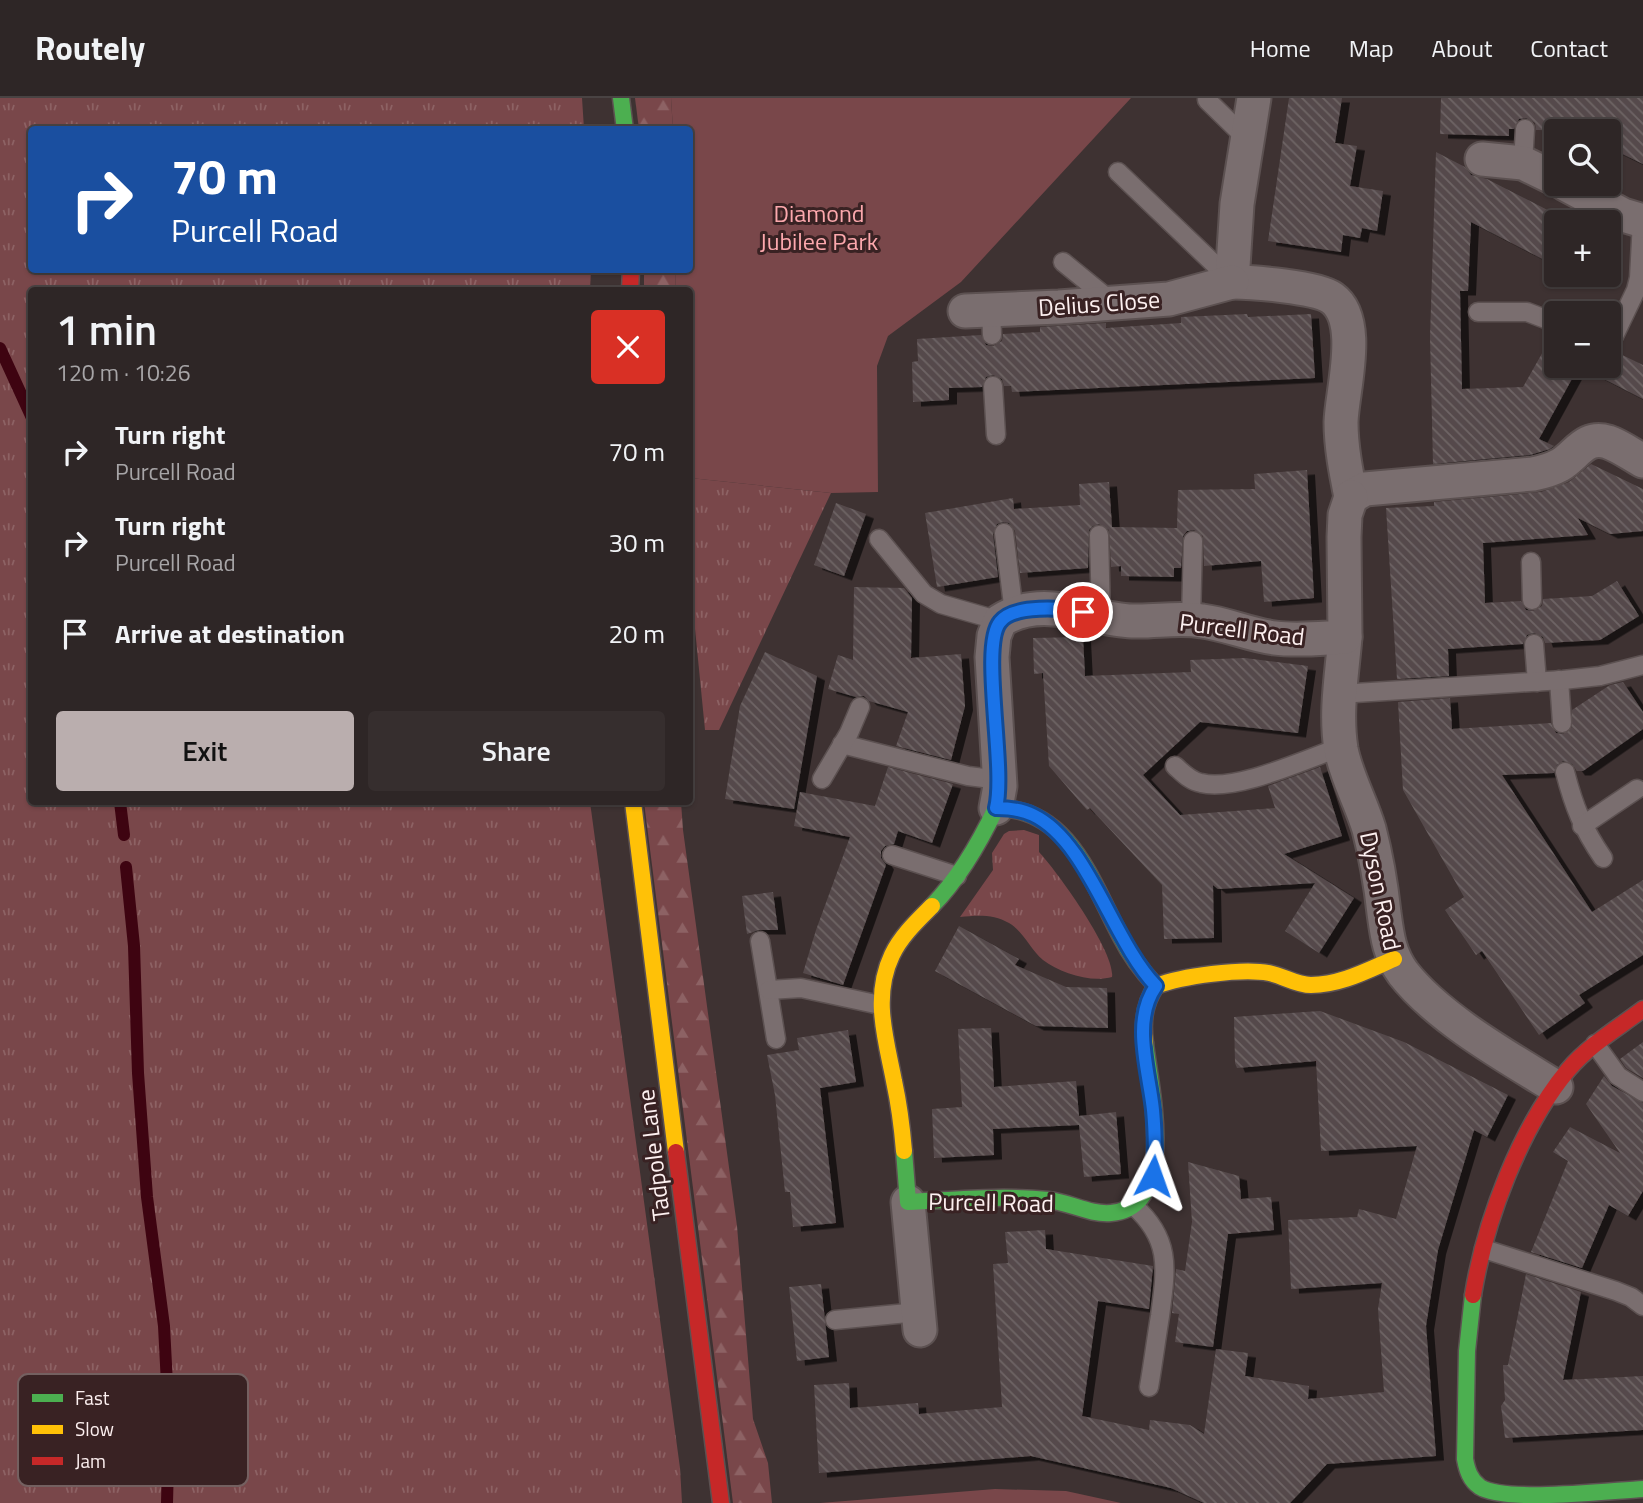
<!DOCTYPE html>
<html lang="en">
<head>
<meta charset="utf-8">
<style>
  :root { --surface:#2e2626; --page:#362e2e; --text:#f1f3f6; --muted:#a7a5a7; --line:#494343; --accent:#baaeae }
  body { margin:0; font-family:"Titillium Web",sans-serif; background:var(--page); color:var(--text); height:100vh; display:flex; flex-direction:column; font-size:26px; white-space:nowrap }
  * { box-sizing:border-box; margin:0 }
  p { font-size:23px; color:var(--muted) }
  .icon { flex:none; width:38px; height:38px; fill:none; stroke:currentColor; stroke-width:2; stroke-linecap:round; stroke-linejoin:round }
  .map { position:relative; flex:1; overflow:hidden }
  .side { position:absolute; left:28px; top:189px; width:665px; height:518px; display:flex; flex-direction:column; background:var(--surface); border-radius:7px; box-shadow:0 2px 5px #0004,0 0 0 2px var(--line) }
  .side>* { flex:none }
  .top-card { position:absolute; left:28px; top:28px; width:665px; height:147px; border-radius:7px; box-shadow:0 2px 5px #0004,0 0 0 2px var(--line); background:#1a4fa0; color:#fff; overflow:hidden }
  .tools { position:absolute; left:1544px; top:21px; display:grid; gap:14px }
  .tools a { display:grid; place-items:center; width:77px; height:77px; border-radius:7px; background:var(--surface); box-shadow:0 2px 5px #0004,0 0 0 2px var(--line); font-size:35px }
  .pin { position:absolute; display:grid; place-items:center; width:60px; height:60px; color:#fff; margin:-30px; border:4px solid #fff; border-radius:50%; box-shadow:0 2px 7px #0007 }
  .me { position:absolute; width:77px; margin:-38px; rotate:4deg; stroke-linejoin:round; filter:drop-shadow(0 0 5px #0008) }
  .turn { display:flex; align-items:center; gap:24px; height:147px; padding:0 28px; font-size:32px }
  .turn .icon { width:91px; height:91px; stroke-width:2.5 }
  .turn b { display:block; font-size:49px; line-height:60px }
  .round { display:grid; place-items:center; flex:none; width:74px; height:74px; border-radius:7px; background:var(--page) }
  .overview { display:flex; align-items:center; justify-content:space-between; height:119px; padding:0 28px }
  h1 { font-size:42px; font-weight:600; line-height:52px }
  .button { display:flex; gap:14px; margin-top:auto; padding:14px 28px }
  .button a { flex:1; height:80px; border-radius:7px; background:var(--accent); color:#111; font-size:28px; font-weight:600; line-height:80px; text-align:center }
  .button a+a { background:var(--page); color:var(--text) }
  ul { padding:0; list-style:none }
  li { display:flex; align-items:center; gap:21px; height:91px; padding:0 28px }
  li div { flex:1 }
  li b { display:block; font-size:26px }
  li em { font-style:normal }
  header { display:flex; align-items:center; gap:42px; box-sizing:border-box; height:98px; padding:0 35px; background:var(--surface); border-bottom:2px solid var(--line) }
  header strong { font-size:33px }
  nav { display:flex; gap:38px; margin-inline-start:auto; font-size:24px }
  .map>svg:first-child { display:block }
</style>
</head>
<body>
<header>
<strong>Routely</strong>
<nav><a>Home</a><a>Map</a><a>About</a><a>Contact</a></nav>
</header>
<div class="map">
<svg width="1643" height="1405" viewBox="0 0 1643 1405">
  <defs>
    <pattern id="grass-tufts" width="24" height="20" patternUnits="userSpaceOnUse" patternTransform="scale(1.75)"><rect width="24" height="20" fill="#79474a"/><path d="M3 7l-1-3M5 7V3M7 7l1-3M15 17l-1-3M17 17v-4M19 17l1-3" fill="none" stroke="#8d6264"/></pattern>
    <pattern id="forest-firs" width="22" height="20" patternUnits="userSpaceOnUse" patternTransform="scale(1.75)"><rect width="22" height="20" fill="#79474a"/><path d="M5 1l3.5 6h-7zM16 11l3.5 6h-7z" fill="#8d6264"/></pattern>
    <pattern id="building-back-hatch" width="6" height="6" patternUnits="userSpaceOnUse" patternTransform="scale(1.75)"><rect width="6" height="6" fill="#554a4b"/><path d="M-1 5l2 2M0 0l6 6M5-1l2 2" fill="none" stroke="#6e6465"/></pattern>
    <filter id="shadow"><feDropShadow dx="8" dy="4.5" stdDeviation="0" flood-color="#0009"/></filter>
  </defs>
  <rect width="100%" height="100%" fill="#3e3232"/>
  <g fill="url(#grass-tufts)">
    <polygon points="0,0 582,0 584,31 32,32 32,172 591,172 590,192 32,192 32,704 590,704 680,1370 682,1405 0,1405"/>
    <polygon points="690,380 831,395 719,632 705,632 690,480"/>
    <path d="M1024,732L1039,737V754C1057,773 1116,855 1112,879C1091,885 1060,875 1043,862C1030,851 1024,834 1009,825C994,816 977,817 960,819L993,772L992,755L1004,736L1009,733Z"/>
  </g>
  <g fill="url(#forest-firs)">
    <polygon points="635,0 671,0 673,31 639,31"/>
    <polygon points="644,172 676,172 675,192 644,192"/>
    <polygon points="644,704 681,704 683,732 737,1128 753,1321 768,1365 772,1405 733,1405"/>
  </g>
  <g fill="#79474a">
    <polygon points="671,0 1131,0 961,184 888,238 877,268 878,394 831,395 690,380 690,192 675,192 676,172 690,172 690,32 673,31"/>
    <polygon points="995,1391 1066,1393 1121,1405 820,1405"/>
  </g>
  <g fill="none" stroke-linecap="round" stroke-linejoin="round">
    <g stroke="#3e0411" stroke-width="12">
      <polyline points="0,250 32,320"/>
      <polyline points="120,704 124,737"/>
      <polyline points="126,769 134,848 138,975 147,1099 164,1228 169,1325 167,1405"/>
    </g>
  </g>
  <g fill="url(#building-back-hatch)" filter="url(#shadow)">
    <polygon points="1289,0 1342,0 1335,45 1357,48 1350,88 1383,93 1377,133 1362,130 1360,140 1343,137 1341,154 1268,143"/>
    <polygon points="1441,0 1643,0 1643,66 1608,49 1608,33 1536,32 1535,25 1526,20 1519,21 1514,31 1509,31 1509,38 1440,36"/>
    <polygon points="1436,54 1465,69 1471,77 1487,81 1571,124 1556,124 1556,168 1471,124 1468,193 1460,193 1462,291 1523,289 1549,243 1556,245 1556,268 1608,268 1608,253 1612,252 1643,267 1643,301 1579,268 1539,341 1554,348 1550,351 1530,357 1433,366 1430,239"/>
    <polygon points="1247,216 1248,219 1311,216 1315,280 1012,294 1011,288 1004,288 1002,281 993,277 986,279 982,289 949,290 949,302 913,304 912,264 918,263 917,241 981,237 986,247 993,248 1002,243 1003,236 1040,234 1040,229 1106,225 1106,230 1181,225 1181,219"/>
    <polygon points="1591,366 1643,391 1643,433 1610,436 1578,420 1588,437 1483,445 1485,505 1521,503 1526,512 1533,513 1542,508 1543,501 1592,498 1617,483 1639,518 1600,542 1545,545 1543,539 1534,535 1527,537 1523,546 1448,551 1449,578 1397,581 1386,410 1434,408 1434,404 1541,394 1569,384"/>
    <polygon points="1307,372 1314,500 1264,504 1261,463 1204,468 1203,438 1194,432 1187,433 1183,438 1181,470 1174,470 1174,479 1121,478 1121,468 1111,469 1109,432 1099,426 1093,428 1089,432 1088,470 1020,475 1015,433 1009,425 1003,424 997,426 993,436 998,479 937,489 925,415 1013,400 1014,411 1080,407 1079,386 1109,384 1112,429 1177,430 1178,392 1255,391 1254,376"/>
    <polygon points="836,405 866,416 844,478 814,467"/>
    <polygon points="854,489 904,490 912,500 911,560 961,556 965,608 951,662 896,648 908,614 869,603 864,598 856,599 828,591 838,557 853,562"/>
    <polygon points="1083,539 1085,578 1191,574 1190,562 1245,560 1308,568 1298,635 1200,624 1143,677 1180,717 1275,710 1268,688 1320,669 1342,738 1284,756 1354,800 1319,855 1285,833 1315,785 1218,791 1213,787 1214,840 1164,841 1162,787 1090,710 1087,712 1049,668 1043,575 1034,576 1033,540"/>
    <polygon points="765,554 817,578 794,711 725,701 740,608"/>
    <polygon points="1623,584 1643,614 1643,631 1583,673 1577,673 1572,666 1563,663 1557,667 1554,675 1502,677 1592,814 1643,782 1643,857 1579,897 1585,905 1539,937 1482,853 1476,857 1445,812 1464,799 1403,692 1398,604 1450,600 1452,631 1551,625 1556,635 1563,636 1572,629 1572,612 1610,587"/>
    <polygon points="888,669 953,686 932,745 898,733 894,746 885,748 881,753 881,760 886,767 843,887 803,875 816,832 850,739 794,728 800,694 875,708"/>
    <polygon points="773,794 778,832 759,832 747,836 742,798"/>
    <polygon points="959,828 1019,861 1015,867 1066,889 1107,890 1108,930 1036,928 935,873"/>
    <polygon points="1320,913 1404,944 1508,997 1487,1039 1474,1032 1438,1152 1426,1228 1436,1358 1327,1366 1290,1405 1204,1405 1171,1390 1031,1358 819,1375 814,1287 849,1285 850,1310 918,1305 919,1316 1002,1309 993,1166 1008,1165 1005,1134 1045,1132 1046,1151 1153,1168 1149,1211 1098,1203 1082,1318 1149,1332 1150,1322 1190,1327 1204,1336 1216,1251 1248,1255 1245,1278 1309,1288 1308,1301 1384,1294 1378,1211 1382,1185 1291,1191 1288,1122 1357,1119 1359,1111 1396,1121 1417,1048 1321,1053 1316,963 1237,970 1235,965 1234,919"/>
    <polygon points="991,930 994,989 1076,983 1079,1018 1116,1014 1121,1076 1084,1079 1079,1027 993,1031 994,1057 934,1060 932,1011 962,1009 958,931"/>
    <polygon points="848,932 856,984 820,990 836,1125 793,1129 790,1094 785,1094 775,997 767,957 799,952 797,940"/>
    <polygon points="1643,944 1643,980 1626,970 1620,961"/>
    <polygon points="1604,978 1612,988 1643,1005 1643,1093 1628,1118 1609,1107 1582,1170 1531,1154 1568,1063 1553,1054 1570,1029 1620,1055 1586,1006"/>
    <polygon points="1188,1064 1239,1078 1241,1101 1271,1099 1274,1132 1228,1136 1213,1249 1175,1244 1179,1216 1172,1215 1176,1171 1185,1173 1192,1124"/>
    <polygon points="1526,1176 1581,1194 1563,1282 1643,1278 1643,1332 1505,1340 1501,1308 1505,1302 1503,1267 1508,1267"/>
    <polygon points="821,1186 829,1259 797,1263 789,1189"/>
  </g>
  <g fill="none" stroke-linecap="round" stroke-linejoin="round">
    <defs>
      <g id="lane">
        <polyline points="1207,2 1247,41"/>
        <polyline points="1523,65 1525,31"/>
        <polyline points="1118,74 1232,183"/>
        <polyline points="1063,164 1112,204"/>
        <polyline points="991,212 992,237"/>
        <polyline points="1478,214 1527,214 1556,225"/>
        <polyline points="1608,242 1614,238 1636,192 1639,180 1642,123"/>
        <polyline points="993,288 996,337"/>
        <polyline points="1004,435 1014,515"/>
        <polyline points="1099,437 1101,518"/>
        <polyline points="879,441 924,496 941,506 1000,523"/>
        <polyline points="1531,464 1532,502"/>
        <polyline points="1191,521 1193,443"/>
        <polyline points="1534,546 1537,584"/>
        <polyline points="1559,582 1562,625"/>
        <polyline points="1339,596 1563,582 1600,578 1643,567"/>
        <polyline points="842,646 968,678 1000,682"/>
        <path d="M1175,668C1183,675 1190,683 1201,685C1236,694 1306,661 1341,649"/>
        <path d="M1565,674C1574,709 1583,731 1603,760"/>
        <polyline points="822,681 849,635 860,609"/>
        <polyline points="1582,728 1637,691"/>
        <polyline points="892,757 957,778"/>
        <polyline points="760,843 776,941"/>
        <polyline points="769,892 801,890 880,907"/>
        <polyline points="1595,946 1618,978 1643,994"/>
        <path d="M1134,1108C1172,1142 1166,1172 1160,1218C1156,1242 1153,1266 1149,1289"/>
        <polyline points="1484,1151 1616,1193 1631,1199 1643,1208"/>
        <polyline points="835,1222 918,1214"/>
      </g>
      <g id="street">
        <path d="M1254,0L1237,106L1232,184C1252,184 1317,189 1332,200C1363,222 1342,292 1341,324C1341,349 1346,374 1351,399"/>
        <polyline points="1482,61 1523,65 1556,81"/>
        <polyline points="1565,86 1623,117 1643,123"/>
        <polyline points="965,213 1059,209 1169,201 1232,184"/>
        <path d="M1351,399L1365,391L1533,376C1543,374 1551,372 1560,367C1577,357 1584,337 1608,344C1620,348 1632,357 1643,363"/>
        <path d="M1345,539C1342,576 1335,614 1341,651C1346,678 1361,704 1369,731C1376,758 1381,787 1384,815C1387,837 1389,856 1403,875C1438,920 1507,959 1556,989"/>
        <path d="M996,710L1000,688L992,559L994,538L1000,523C1041,496 1088,521 1132,523C1155,524 1179,519 1202,523C1227,526 1250,537 1275,540C1298,543 1322,540 1345,539L1344,439L1345,417L1351,399"/>
        <polyline points="908,1104 920,1232"/>
      </g>
      <g id="fast">
        <polyline points="621,0 625,32"/>
        <path d="M932,808C960,779 979,746 996,710C1070,710 1092,785 1121,839C1130,857 1142,873 1156,888"/>
        <path d="M904,1053L908,1104C954,1102 1002,1097 1048,1102C1069,1104 1090,1117 1111,1115C1179,1109 1150,989 1145,945"/>
        <path d="M1473,1197L1467,1253L1465,1361C1467,1372 1470,1382 1480,1389C1506,1405 1607,1393 1643,1391"/>
      </g>
      <g id="slow">
        <polyline points="633,704 676,1054"/>
        <path d="M1145,945C1142,924 1144,906 1156,888C1182,878 1242,870 1269,875C1284,878 1296,887 1311,887C1341,887 1368,872 1394,861"/>
        <path d="M904,1053C902,1029 899,1006 894,983C886,941 872,899 892,857C901,838 917,823 932,808"/>
      </g>
      <g id="jam">
        <polyline points="630,192 631,172"/>
        <polyline points="676,1054 721,1405"/>
        <path d="M1473,1197C1485,1123 1520,1030 1568,972C1589,947 1618,930 1643,911"/>
      </g>
    </defs>
    <use href="#lane" stroke="#5c5151" stroke-width="21"/>
    <use href="#street" stroke="#5c5151" stroke-width="37"/>
    <use href="#fast" stroke="#5c5151" stroke-width="19"/>
    <use href="#slow" stroke="#5c5151" stroke-width="19"/>
    <use href="#jam" stroke="#5c5151" stroke-width="19"/>
    <use href="#lane" stroke="#7a6e6f" stroke-width="18"/>
    <use href="#street" stroke="#7a6e6f" stroke-width="33"/>
    <use href="#fast" stroke="#4caf50" stroke-width="16"/>
    <use href="#slow" stroke="#ffc107" stroke-width="16"/>
    <use href="#jam" stroke="#c62828" stroke-width="16"/>
  </g>
  <g fill="none" stroke-linecap="round" stroke-linejoin="round">
    <defs>
      <path id="route" d="M1083,514C1063,510 1014,506 1000,524C980,548 1006,669 996,710C1009,710 1021,711 1033,717C1088,743 1112,842 1156,888C1131,923 1149,973 1153,1012C1155,1034 1156,1056 1153,1078"/>
    </defs>
    <use href="#route" stroke="#114b97" stroke-width="18"/>
    <use href="#route" stroke="#1a73e8" stroke-width="12"/>
  </g>
  <g text-anchor="middle" dominant-baseline="central" stroke-width="6" stroke-linejoin="round" paint-order="stroke">
    <g font-size="24" fill="#fca8ad" stroke="#392223">
      <text x="819" y="115">Diamond<tspan x="819" dy="28">Jubilee Park</tspan></text>
    </g>
    <g font-size="24" fill="#fdf0f0" stroke="#392223">
      <text transform="translate(1099 205) rotate(-4)">Delius Close</text>
      <text transform="translate(1242 531) rotate(7)">Purcell Road</text>
      <text transform="translate(1381 793) rotate(78)">Dyson Road</text>
      <text transform="translate(653 1057) rotate(-97)">Tadpole Lane</text>
      <text transform="translate(991 1104) rotate(1)">Purcell Road</text>
    </g>
  </g>
  <rect x="18" y="1276" width="230" height="112" rx="10" fill="#392223" stroke="#746060" stroke-width="2"/>
  <rect x="32" y="1296" width="31" height="8" fill="#4caf50"/>
  <rect x="32" y="1327" width="31" height="9" fill="#ffc107"/>
  <rect x="32" y="1359" width="31" height="8" fill="#c62828"/>
  <g font-size="19" fill="#fdf0f0">
    <text x="75" y="1307">Fast</text>
    <text x="75" y="1338">Slow</text>
    <text x="75" y="1370">Jam</text>
  </g>
</svg>
<div class="tools">
<a><svg class="icon" aria-label="search" viewBox="0 0 24 24"><circle cx="10" cy="10" r="6"/><path d="M15 15l6 6"/></svg></a>
<a>+</a>
<a>−</a>
</div>
<div class="pin" style="left:1083px;top:514px;background:#d93025"><svg class="icon" aria-label="arrive" viewBox="0 0 24 24"><path d="M6 21V4h12l-3 4 3 4H6"/></svg></div>
<svg class="me" style="left:1153px;top:1078px" viewBox="-20 -20 40 40"><path d="M0-17L14 15 0 8-14 15z" fill="#1a73e8" stroke="#fff" stroke-width="4"/></svg>
<div class="top-card">
<div class="turn"><svg class="icon" aria-label="right" viewBox="0 0 24 24"><path d="M7 20v-9h11M14 6l5 5-5 5"/></svg><div><b>70 m</b>Purcell Road</div></div>
</div>
<section class="side">
<div class="overview"><div><h1>1 min</h1><p>120 m · 10:26</p></div><a class="round" style="background:#d93025;color:#fff"><svg class="icon" aria-label="close" viewBox="0 0 24 24"><path d="M6 6l12 12M18 6L6 18"/></svg></a></div>
<ul>
<li><svg class="icon" aria-label="right" viewBox="0 0 24 24"><path d="M7 20v-9h11M14 6l5 5-5 5"/></svg><div><b>Turn right</b><p>Purcell Road</p></div><em>70 m</em></li>
<li><svg class="icon" aria-label="right" viewBox="0 0 24 24"><path d="M7 20v-9h11M14 6l5 5-5 5"/></svg><div><b>Turn right</b><p>Purcell Road</p></div><em>30 m</em></li>
<li><svg class="icon" aria-label="arrive" viewBox="0 0 24 24"><path d="M6 21V4h12l-3 4 3 4H6"/></svg><div><b>Arrive at destination</b></div><em>20 m</em></li>
</ul>
<div class="button"><a>Exit</a><a>Share</a></div>
</section>
</div>
</body>
</html>
